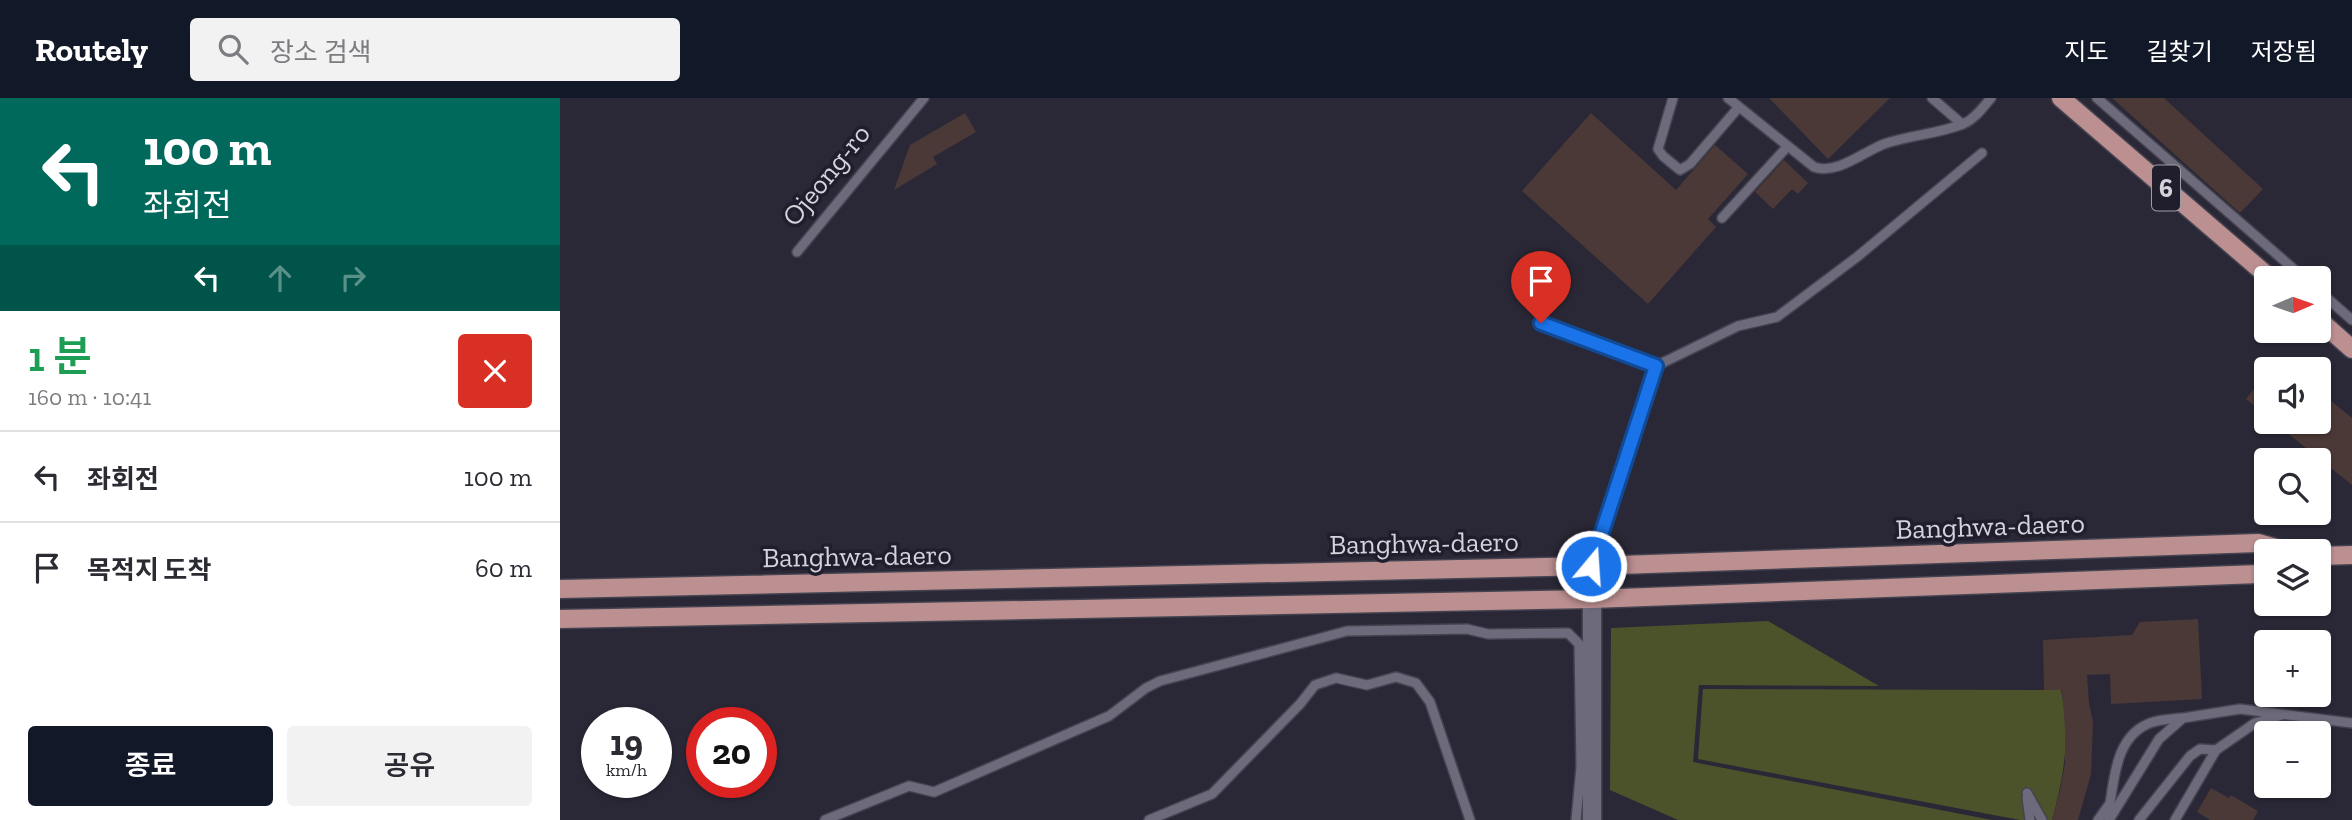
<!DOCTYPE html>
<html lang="ko">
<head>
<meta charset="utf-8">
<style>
  :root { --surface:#fff; --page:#f2f2f3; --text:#2b2b33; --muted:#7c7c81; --line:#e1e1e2; --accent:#111827 }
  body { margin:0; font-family:"Zilla Slab","Noto Sans KR",serif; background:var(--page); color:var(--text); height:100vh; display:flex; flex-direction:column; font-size:26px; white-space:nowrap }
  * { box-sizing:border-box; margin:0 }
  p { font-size:23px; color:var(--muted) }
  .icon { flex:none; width:38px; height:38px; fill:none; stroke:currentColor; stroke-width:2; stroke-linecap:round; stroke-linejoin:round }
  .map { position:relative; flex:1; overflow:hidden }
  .drawer { display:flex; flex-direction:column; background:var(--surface); width:560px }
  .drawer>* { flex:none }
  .top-card { background:#00695c; color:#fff; overflow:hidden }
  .needle { width:46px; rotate:88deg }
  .controls { position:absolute; left:1694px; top:168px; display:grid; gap:14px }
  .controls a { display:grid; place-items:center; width:77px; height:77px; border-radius:7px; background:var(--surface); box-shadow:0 2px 5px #0004; font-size:35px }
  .speed { position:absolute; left:21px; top:609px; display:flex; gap:14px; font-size:35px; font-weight:700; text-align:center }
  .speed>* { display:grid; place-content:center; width:91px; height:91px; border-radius:50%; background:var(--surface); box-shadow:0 2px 5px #0004; line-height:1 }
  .speed small { font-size:18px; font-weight:400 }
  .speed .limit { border:10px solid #d22; background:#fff; color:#111 }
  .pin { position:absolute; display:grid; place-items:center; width:60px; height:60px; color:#fff; margin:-72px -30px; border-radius:50% 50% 50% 0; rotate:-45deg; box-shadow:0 0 7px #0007 }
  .pin .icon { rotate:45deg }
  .me { position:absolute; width:77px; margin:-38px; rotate:18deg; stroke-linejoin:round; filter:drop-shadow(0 0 5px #0008) }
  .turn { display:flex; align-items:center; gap:24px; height:147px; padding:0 28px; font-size:32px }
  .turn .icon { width:91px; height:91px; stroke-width:2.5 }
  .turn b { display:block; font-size:49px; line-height:60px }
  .lanes { display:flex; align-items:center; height:66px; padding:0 28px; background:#0003; justify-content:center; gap:35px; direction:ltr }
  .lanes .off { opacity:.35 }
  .round { display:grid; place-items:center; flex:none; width:74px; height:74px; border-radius:7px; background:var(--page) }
  .summary { display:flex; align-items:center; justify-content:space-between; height:119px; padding:0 28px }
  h1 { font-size:42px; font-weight:600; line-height:52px; color:#1e9e55 }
  .button { display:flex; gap:14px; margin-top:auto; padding:14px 28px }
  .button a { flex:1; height:80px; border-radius:7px; background:var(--accent); color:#fff; font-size:28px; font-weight:600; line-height:80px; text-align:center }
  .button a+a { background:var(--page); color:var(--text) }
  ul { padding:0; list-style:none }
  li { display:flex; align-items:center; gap:21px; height:91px; padding:0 28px; border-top:2px solid var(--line) }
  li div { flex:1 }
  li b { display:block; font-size:26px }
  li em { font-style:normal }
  header { display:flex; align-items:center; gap:42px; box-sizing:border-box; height:98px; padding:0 35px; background:var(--accent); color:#fff }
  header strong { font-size:33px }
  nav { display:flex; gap:38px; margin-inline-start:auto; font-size:24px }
  .search { width:490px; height:63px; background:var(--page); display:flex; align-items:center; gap:18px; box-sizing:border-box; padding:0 24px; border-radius:7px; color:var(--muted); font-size:26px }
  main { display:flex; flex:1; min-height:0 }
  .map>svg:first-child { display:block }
</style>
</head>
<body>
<header>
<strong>Routely</strong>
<div class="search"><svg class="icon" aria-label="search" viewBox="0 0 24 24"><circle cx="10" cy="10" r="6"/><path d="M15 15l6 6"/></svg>장소 검색</div>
<nav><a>지도</a><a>길찾기</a><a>저장됨</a></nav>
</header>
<main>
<section class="drawer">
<div class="top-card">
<div class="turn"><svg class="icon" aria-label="left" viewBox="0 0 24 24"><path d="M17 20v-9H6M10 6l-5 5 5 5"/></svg><div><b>100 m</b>좌회전</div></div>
<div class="lanes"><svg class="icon" aria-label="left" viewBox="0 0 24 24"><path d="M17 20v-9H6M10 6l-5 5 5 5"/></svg><svg class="icon off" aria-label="ahead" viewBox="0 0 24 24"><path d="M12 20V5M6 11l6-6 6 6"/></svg><svg class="icon off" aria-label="right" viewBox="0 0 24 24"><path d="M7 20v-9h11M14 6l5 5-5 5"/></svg></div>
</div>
<div class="summary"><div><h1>1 분</h1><p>160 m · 10:41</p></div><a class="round" style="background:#d93025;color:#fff"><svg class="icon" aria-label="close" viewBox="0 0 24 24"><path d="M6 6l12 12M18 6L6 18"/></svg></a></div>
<ul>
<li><svg class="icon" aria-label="left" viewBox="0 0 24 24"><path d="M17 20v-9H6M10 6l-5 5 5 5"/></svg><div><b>좌회전</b></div><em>100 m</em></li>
<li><svg class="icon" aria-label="arrive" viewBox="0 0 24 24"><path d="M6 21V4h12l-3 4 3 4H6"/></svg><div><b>목적지 도착</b></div><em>60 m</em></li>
</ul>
<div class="button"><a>종료</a><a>공유</a></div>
</section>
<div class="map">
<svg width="1792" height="722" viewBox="0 0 1792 722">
  <rect width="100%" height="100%" fill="#2a2836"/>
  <g fill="#4c532a">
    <polygon points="1208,523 1319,588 1139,587 1133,664 1432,722 1118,722 1050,692 1051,530"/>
    <path d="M1143,591L1501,592C1511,635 1504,680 1492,722H1460L1138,661Z"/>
  </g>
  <g fill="#4b3937">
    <polygon points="1209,0 1330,0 1268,61"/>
    <polygon points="1552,0 1604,0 1703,91 1680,115"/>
    <polygon points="405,15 416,34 373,59 377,66 334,92 350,47"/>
    <polygon points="1031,15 1116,92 1155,47 1188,76 1148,121 1156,129 1088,206 962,93"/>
    <polygon points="1224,62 1248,85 1238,96 1232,91 1213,111 1195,94"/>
    <polygon points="1706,276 1706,317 1686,301"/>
    <polygon points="1759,293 1792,320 1792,387 1714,324 1759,324"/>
    <polygon points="1638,521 1642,601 1551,606 1550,576 1527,577 1529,605 1533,624 1531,676 1518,722 1492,722 1500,693 1505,665 1505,631 1502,592 1484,592 1483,542 1572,537 1580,524"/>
    <polygon points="1651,690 1669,700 1671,697 1698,713 1693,722 1650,722 1637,714"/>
  </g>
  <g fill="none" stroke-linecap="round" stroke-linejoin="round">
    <defs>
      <g id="service">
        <polyline points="1113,0 1098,51 1103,58 1120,72 1130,66 1178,10"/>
        <path d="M1168,0L1254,69C1277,77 1303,54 1324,46C1350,37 1378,36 1403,26C1415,21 1423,9 1431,0"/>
        <polyline points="1372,0 1402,26"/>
        <polyline points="1537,0 1744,180"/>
        <polyline points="1162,120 1227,49"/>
        <polyline points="237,154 364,0"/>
        <polyline points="1759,193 1792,222"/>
        <polyline points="980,225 1096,268"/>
        <polyline points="1031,468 1096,268 1178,228 1217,219 1297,159 1422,55"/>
        <polyline points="1467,695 1482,722"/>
        <polyline points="1467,700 1470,722"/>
        <path d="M1548,719C1554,684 1554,636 1593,624C1602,621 1612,621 1621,620"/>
        <polyline points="265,722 349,688 374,694 549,618 586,590 600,583 787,533 907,531 928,536 1008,535 1019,546 1021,669 1016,722"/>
        <polyline points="589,722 652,696 740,606 755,587 776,580 807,587 836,579 856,585 870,604 910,722"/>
        <polyline points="1538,722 1548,708"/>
        <polyline points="1549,722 1599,641 1623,620 1680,611 1792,625"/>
        <polyline points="1579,722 1630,658 1640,651 1656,652 1695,625 1722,617"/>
        <polyline points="1615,722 1656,652"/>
      </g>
      <polyline id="minor" points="1032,722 1032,501"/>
      <g id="primary">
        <polyline points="1501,0 1710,180"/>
        <polyline points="1759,222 1792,251"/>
        <polyline points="1759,458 1792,457"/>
        <polyline points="0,491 1031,468 1698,445 1727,453"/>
        <polyline points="0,521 1032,501 1699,476 1706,473"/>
      </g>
    </defs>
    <use href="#service" stroke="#44434f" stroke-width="12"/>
    <use href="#minor" stroke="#44434f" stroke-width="21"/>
    <use href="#primary" stroke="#44434f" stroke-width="21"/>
    <use href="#service" stroke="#6c6a7b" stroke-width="9"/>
    <use href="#minor" stroke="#6c6a7b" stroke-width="18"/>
    <use href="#primary" stroke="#bc8f91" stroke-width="18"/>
  </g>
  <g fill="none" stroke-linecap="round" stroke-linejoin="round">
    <defs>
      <polyline id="route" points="981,225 1096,268 1031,468"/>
    </defs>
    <use href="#route" stroke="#114b97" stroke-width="18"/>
    <use href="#route" stroke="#1a73e8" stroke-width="12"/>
  </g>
  <g text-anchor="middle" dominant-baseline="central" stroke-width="7" stroke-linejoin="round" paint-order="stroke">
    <rect fill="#201e2c" stroke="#9e9da7" stroke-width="2" x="1592" y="67.5" width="28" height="45" rx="5"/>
    <g font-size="26" font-weight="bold" fill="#d4d3dc">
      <text x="1606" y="90">6</text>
    </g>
    <g font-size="28" fill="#d4d3dc" stroke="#201e2c">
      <text transform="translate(266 77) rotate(-51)">Ojeong-ro</text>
      <text transform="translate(1430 428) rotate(-2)">Banghwa-daero</text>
      <text transform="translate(864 445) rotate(-1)">Banghwa-daero</text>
      <text transform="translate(297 458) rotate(-1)">Banghwa-daero</text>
    </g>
  </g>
</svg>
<div class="controls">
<a><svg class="needle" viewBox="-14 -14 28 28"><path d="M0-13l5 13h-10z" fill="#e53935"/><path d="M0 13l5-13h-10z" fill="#7c7c81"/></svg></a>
<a><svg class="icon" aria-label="sound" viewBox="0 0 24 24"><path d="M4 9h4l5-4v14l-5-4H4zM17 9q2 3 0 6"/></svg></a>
<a><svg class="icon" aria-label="search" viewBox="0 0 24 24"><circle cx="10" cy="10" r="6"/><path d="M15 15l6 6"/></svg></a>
<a><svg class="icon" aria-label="layers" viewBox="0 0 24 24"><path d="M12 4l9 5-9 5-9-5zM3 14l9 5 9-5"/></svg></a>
<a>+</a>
<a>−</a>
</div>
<div class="speed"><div>19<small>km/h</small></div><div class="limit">20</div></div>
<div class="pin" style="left:981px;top:225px;background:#d93025"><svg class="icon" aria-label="arrive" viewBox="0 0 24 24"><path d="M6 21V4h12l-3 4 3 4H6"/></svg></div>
<svg class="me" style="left:1031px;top:468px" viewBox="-20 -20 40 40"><circle r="17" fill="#1a73e8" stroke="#fff" stroke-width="3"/><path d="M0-11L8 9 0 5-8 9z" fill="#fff"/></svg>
</div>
</main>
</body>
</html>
